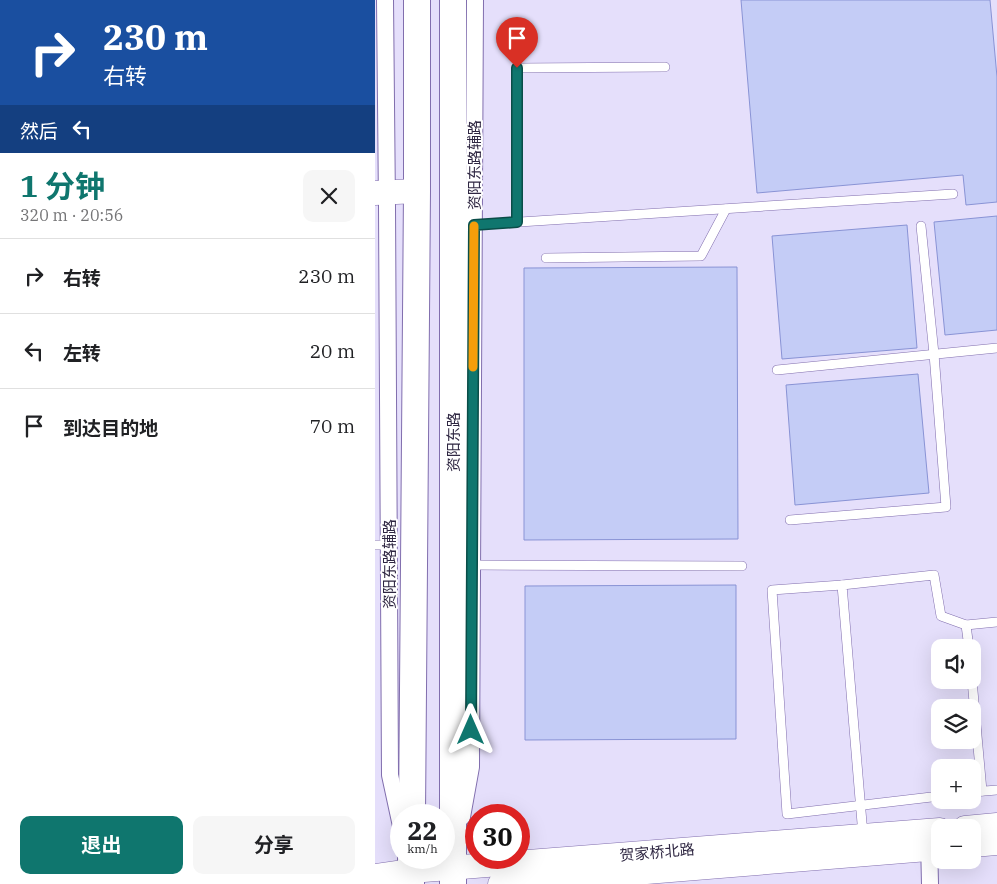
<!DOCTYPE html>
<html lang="zh">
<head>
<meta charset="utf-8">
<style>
  :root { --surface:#fff; --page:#f6f6f6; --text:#202124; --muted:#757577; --line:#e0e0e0; --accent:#0f766e }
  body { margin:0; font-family:"IBM Plex Serif","Noto Sans SC",serif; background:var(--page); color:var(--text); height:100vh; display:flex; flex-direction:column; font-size:19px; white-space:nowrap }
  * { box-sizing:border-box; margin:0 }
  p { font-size:16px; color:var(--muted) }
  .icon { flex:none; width:28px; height:28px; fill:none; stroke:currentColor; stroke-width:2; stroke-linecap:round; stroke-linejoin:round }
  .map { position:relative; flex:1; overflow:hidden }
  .details { display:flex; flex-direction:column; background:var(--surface); width:375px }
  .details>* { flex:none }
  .top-card { background:#1a4fa0; color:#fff; overflow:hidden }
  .buttons { position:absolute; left:556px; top:639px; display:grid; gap:10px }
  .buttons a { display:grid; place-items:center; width:50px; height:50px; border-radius:10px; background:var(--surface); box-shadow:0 5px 20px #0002; font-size:25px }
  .speed { position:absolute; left:15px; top:804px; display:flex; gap:10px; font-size:25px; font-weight:700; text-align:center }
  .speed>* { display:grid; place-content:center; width:65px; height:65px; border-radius:50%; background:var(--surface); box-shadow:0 5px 20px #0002; line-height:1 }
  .speed small { font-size:12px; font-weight:400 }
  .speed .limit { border:8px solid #d22; background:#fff; color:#111 }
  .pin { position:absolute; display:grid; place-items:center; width:42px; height:42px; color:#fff; margin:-51px -21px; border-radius:50% 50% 50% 0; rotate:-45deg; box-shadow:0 0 5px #0007 }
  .pin .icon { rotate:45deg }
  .me { position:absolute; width:55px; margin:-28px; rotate:0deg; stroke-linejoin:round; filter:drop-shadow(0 0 4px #0008) }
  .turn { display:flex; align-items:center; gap:18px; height:105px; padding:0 20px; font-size:22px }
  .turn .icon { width:65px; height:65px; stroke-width:2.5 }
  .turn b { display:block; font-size:35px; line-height:42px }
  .then { display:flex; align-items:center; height:48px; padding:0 20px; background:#0003; gap:10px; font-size:19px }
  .round { display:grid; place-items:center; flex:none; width:52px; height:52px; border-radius:10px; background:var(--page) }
  .overview { display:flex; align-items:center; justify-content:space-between; height:85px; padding:0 20px }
  h1 { font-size:30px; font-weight:700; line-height:38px; color:var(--accent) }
  .primary-button { display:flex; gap:10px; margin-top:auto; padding:10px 20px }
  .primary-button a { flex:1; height:58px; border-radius:10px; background:var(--accent); color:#fff; font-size:20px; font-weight:700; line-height:58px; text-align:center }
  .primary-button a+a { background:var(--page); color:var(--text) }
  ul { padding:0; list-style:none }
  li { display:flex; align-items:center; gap:15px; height:75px; padding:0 20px; border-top:1px solid var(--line) }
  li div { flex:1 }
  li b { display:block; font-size:19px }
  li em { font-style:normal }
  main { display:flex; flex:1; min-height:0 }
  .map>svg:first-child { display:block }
</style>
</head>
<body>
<main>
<section class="details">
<div class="top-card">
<div class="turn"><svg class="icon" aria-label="right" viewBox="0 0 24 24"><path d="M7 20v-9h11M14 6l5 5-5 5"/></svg><div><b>230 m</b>右转</div></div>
<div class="then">然后<svg class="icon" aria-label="left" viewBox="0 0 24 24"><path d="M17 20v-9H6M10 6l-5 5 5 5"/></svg></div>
</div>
<div class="overview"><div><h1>1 分钟</h1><p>320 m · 20:56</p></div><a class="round"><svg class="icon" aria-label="close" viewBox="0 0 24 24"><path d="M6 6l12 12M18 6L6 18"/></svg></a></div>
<ul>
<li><svg class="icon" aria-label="right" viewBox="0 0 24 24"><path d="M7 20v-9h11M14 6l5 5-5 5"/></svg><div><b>右转</b></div><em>230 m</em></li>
<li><svg class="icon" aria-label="left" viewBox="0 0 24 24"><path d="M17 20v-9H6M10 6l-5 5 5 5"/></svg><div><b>左转</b></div><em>20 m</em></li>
<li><svg class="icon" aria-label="arrive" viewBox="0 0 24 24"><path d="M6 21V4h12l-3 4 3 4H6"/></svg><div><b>到达目的地</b></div><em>70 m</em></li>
</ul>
<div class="primary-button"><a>退出</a><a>分享</a></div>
</section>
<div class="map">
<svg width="622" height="884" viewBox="0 0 622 884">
  <rect width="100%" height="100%" fill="#e5dffb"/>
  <g fill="#c4ccf6" stroke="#8993d5">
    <polygon points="366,0 615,0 622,77 622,202 591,205 588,175 382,193"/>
    <polygon points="622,216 622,330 570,335 559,222"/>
    <polygon points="532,225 542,348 407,359 397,236"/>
    <polygon points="362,267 363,539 149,540 149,268"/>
    <polygon points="543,374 554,493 420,505 411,385"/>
    <polygon points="361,585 361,739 150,740 150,586"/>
  </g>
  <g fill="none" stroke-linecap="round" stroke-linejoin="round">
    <defs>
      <g id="lane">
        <polyline points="142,223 142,68 290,67"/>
        <polyline points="99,225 578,194"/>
        <polyline points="171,258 326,256 351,209"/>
        <polyline points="402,370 622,348"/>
        <polyline points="415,520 571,507 559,354 546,226"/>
        <polyline points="0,545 14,545"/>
        <polyline points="97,565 367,566"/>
        <polyline points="467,585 397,590 412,814 565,796"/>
        <polyline points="591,625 594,648"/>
        <polyline points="597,680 607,791"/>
        <polyline points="598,792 622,790"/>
        <polyline points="488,835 467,585 559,575 566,616 591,625 622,622"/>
      </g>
      <g id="street">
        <polyline points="10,0 12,206 15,775 26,826"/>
        <polyline points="87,817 96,767 100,0"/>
        <polyline points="554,840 555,884"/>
      </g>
      <g id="secondary">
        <polyline points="0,193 42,191"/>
        <polyline points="590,828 622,825"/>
        <polyline points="598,845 622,843"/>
        <polyline points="0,876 36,871 565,830"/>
        <polyline points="125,884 565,848"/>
      </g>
      <g id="primary">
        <polyline points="78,0 78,884"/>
        <polyline points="37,815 42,191 42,0"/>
        <polyline points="36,884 36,858"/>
      </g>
    </defs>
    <use href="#lane" stroke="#816eae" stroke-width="10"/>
    <use href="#street" stroke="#816eae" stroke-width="18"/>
    <use href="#secondary" stroke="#816eae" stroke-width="25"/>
    <use href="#primary" stroke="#816eae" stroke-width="28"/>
    <use href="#lane" stroke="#fff" stroke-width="9"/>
    <use href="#street" stroke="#fff" stroke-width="16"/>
    <use href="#secondary" stroke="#fff" stroke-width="24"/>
    <use href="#primary" stroke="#fff" stroke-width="26"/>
  </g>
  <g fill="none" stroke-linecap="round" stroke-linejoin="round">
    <defs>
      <polyline id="route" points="96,730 99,225 142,222 142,68"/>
    </defs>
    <use href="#route" stroke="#0a4d48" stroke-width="12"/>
    <use href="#route" stroke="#0f766e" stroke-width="9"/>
    <polyline stroke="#f59e0b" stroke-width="9" points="98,367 99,226"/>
  </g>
  <g text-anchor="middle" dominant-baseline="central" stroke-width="4" stroke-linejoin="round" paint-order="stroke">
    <g font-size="15" fill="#2f2742" stroke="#fff">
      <text transform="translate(99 165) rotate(-90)">资阳东路辅路</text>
      <text transform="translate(78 442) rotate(-90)">资阳东路</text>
      <text transform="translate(14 564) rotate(-90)">资阳东路辅路</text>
      <text transform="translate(282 852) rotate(-5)">贺家桥北路</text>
    </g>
  </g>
</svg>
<div class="buttons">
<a><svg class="icon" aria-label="sound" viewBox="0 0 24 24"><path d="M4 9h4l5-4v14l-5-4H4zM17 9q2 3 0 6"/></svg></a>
<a><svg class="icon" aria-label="layers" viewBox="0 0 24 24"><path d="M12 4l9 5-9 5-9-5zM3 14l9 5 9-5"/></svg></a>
<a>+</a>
<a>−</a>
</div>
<div class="speed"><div>22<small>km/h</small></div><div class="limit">30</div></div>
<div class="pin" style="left:142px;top:68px;background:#d93025"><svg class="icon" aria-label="arrive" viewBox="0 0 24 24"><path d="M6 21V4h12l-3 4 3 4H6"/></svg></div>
<svg class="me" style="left:96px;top:730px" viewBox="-20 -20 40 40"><path d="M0-17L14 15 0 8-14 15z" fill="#0f766e" stroke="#fff" stroke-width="4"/></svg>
</div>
</main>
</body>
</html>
